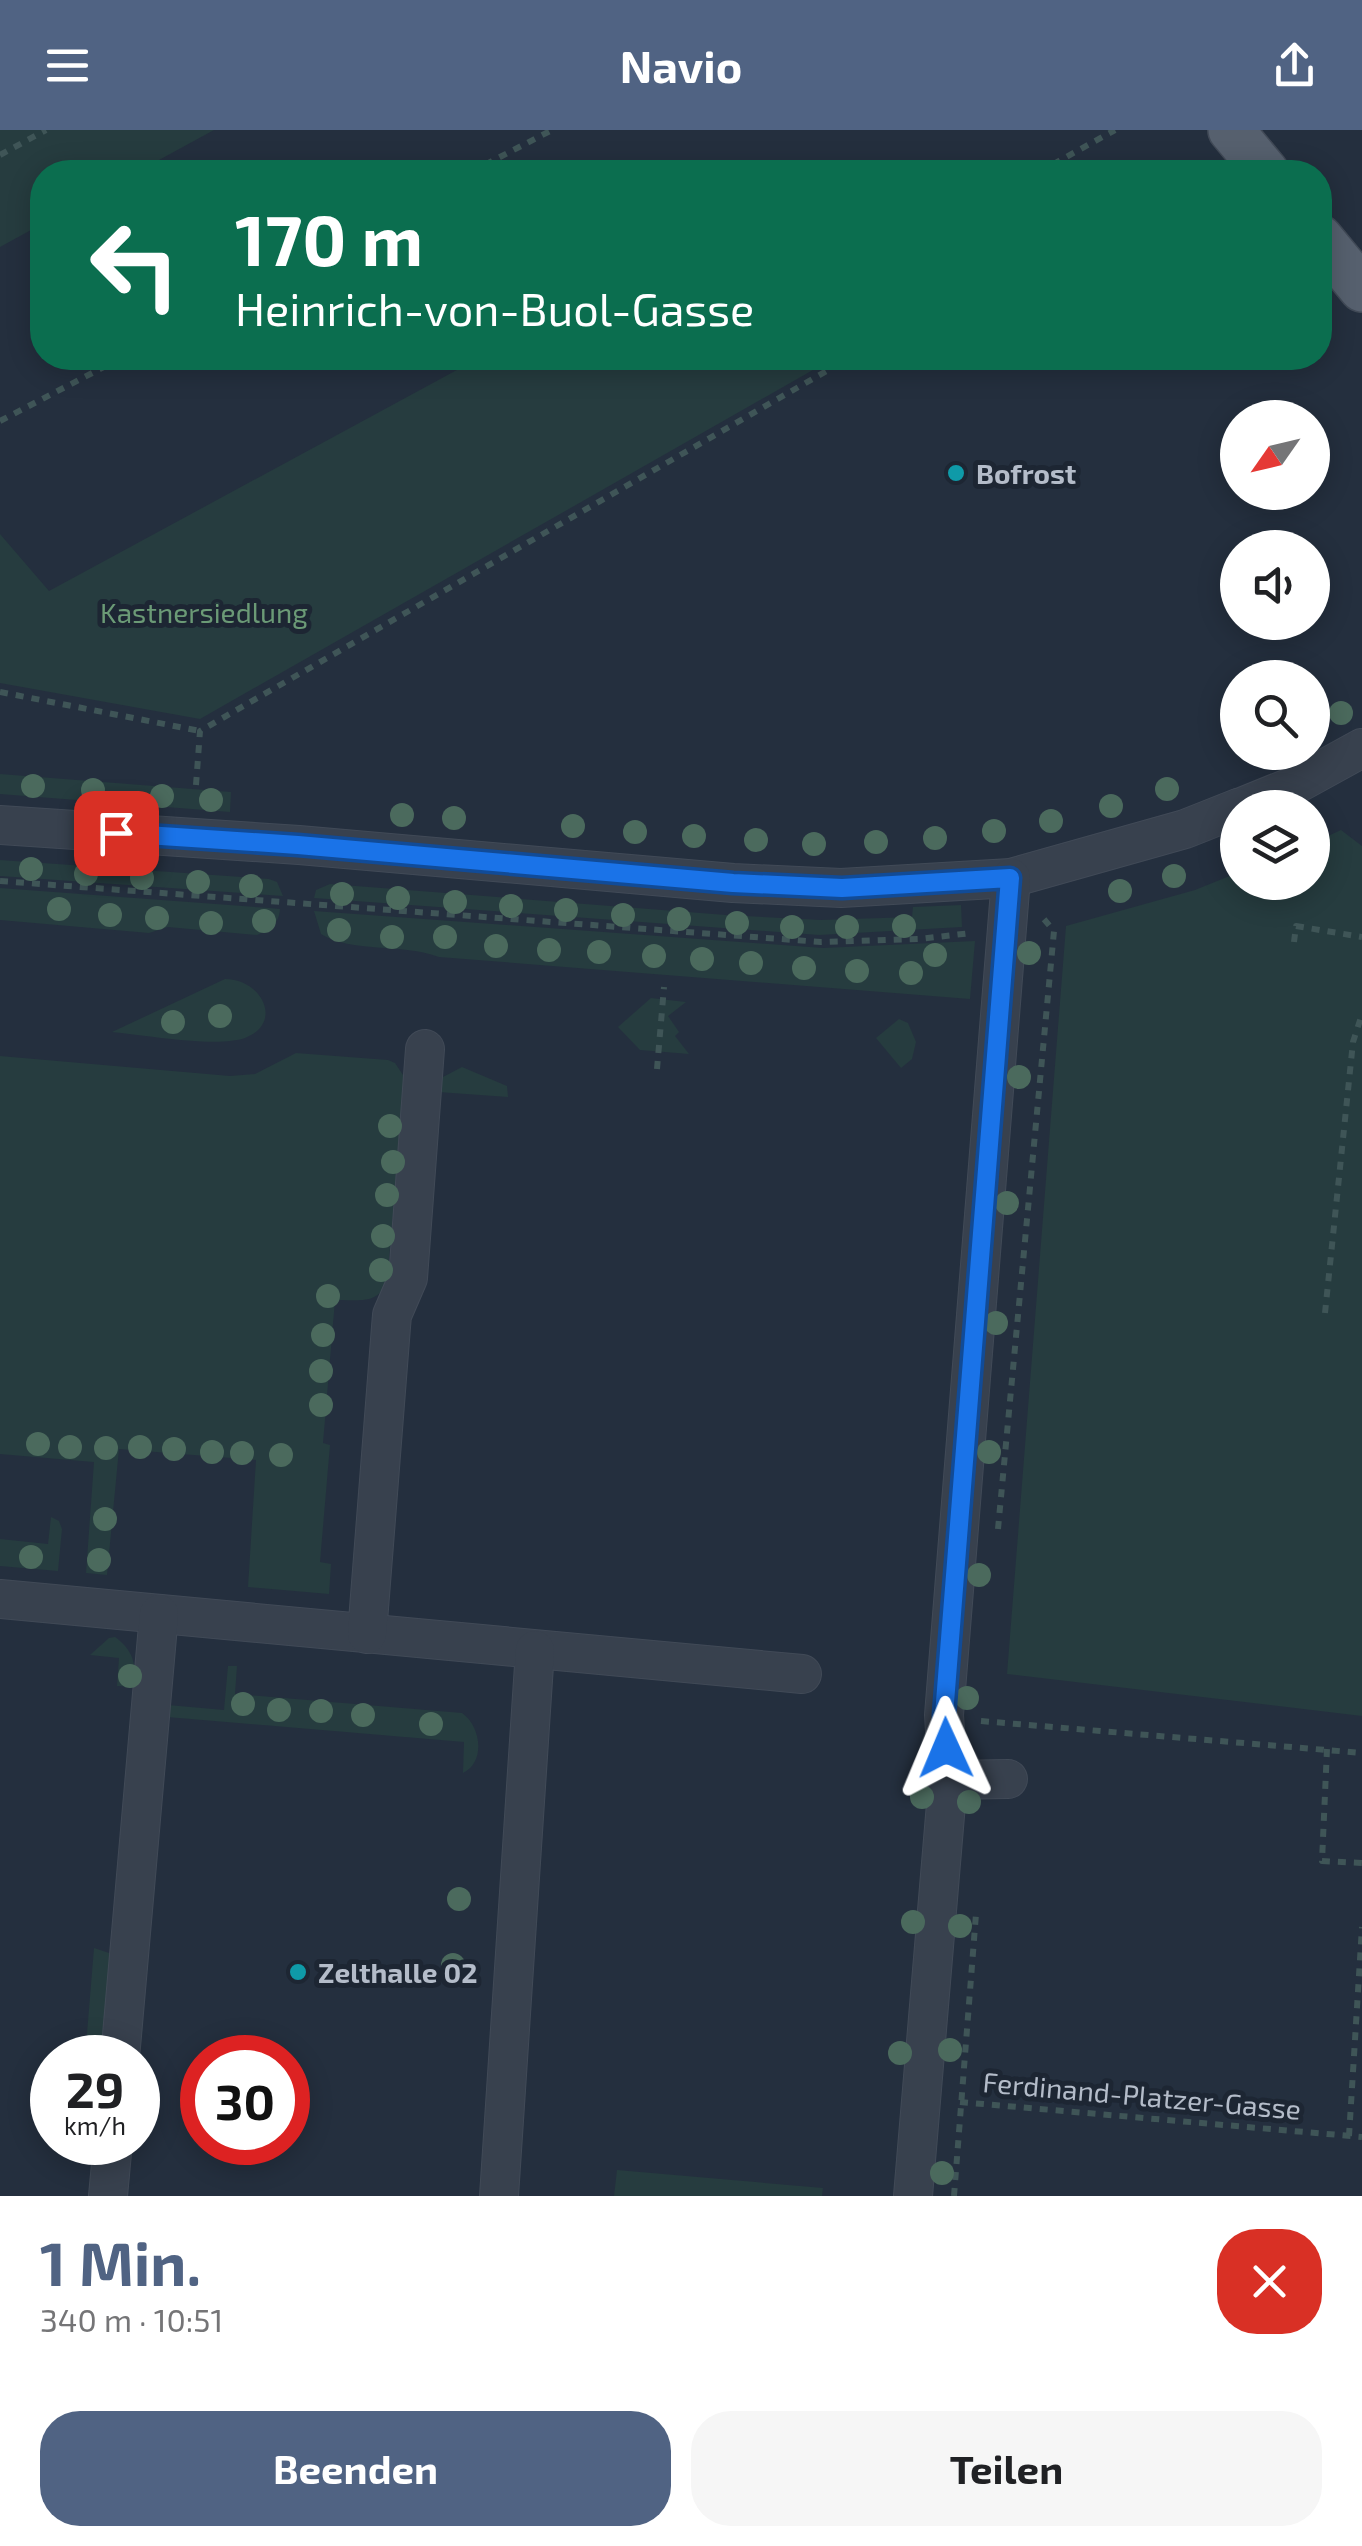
<!DOCTYPE html>
<html lang="de">
<head>
<meta charset="utf-8">
<style>
  :root { --surface:#fff; --page:#f6f6f6; --text:#202124; --muted:#757577; --accent:#506383 }
  body { margin:0; font-family:"Exo 2",sans-serif; background:var(--page); color:var(--text); height:100vh; display:flex; flex-direction:column; font-size:38px; white-space:nowrap }
  * { box-sizing:border-box; margin:0 }
  p { font-size:32px; color:var(--muted) }
  .icon { flex:none; width:55px; height:55px; fill:none; stroke:currentColor; stroke-width:2; stroke-linecap:round; stroke-linejoin:round }
  .map { position:relative; height:2066px; overflow:hidden }
  .details { display:flex; flex-direction:column; background:var(--surface); flex:1 }
  .details>* { flex:none }
  .guide { position:absolute; left:30px; top:30px; width:1302px; height:210px; border-radius:40px; box-shadow:0 5px 25px #0003; background:#0b6e4f; color:#fff; overflow:hidden }
  .needle { width:65px; rotate:236deg }
  .tools { position:absolute; left:1220px; top:270px; display:grid; gap:20px }
  .tools a { display:grid; place-items:center; width:110px; height:110px; border-radius:50%; background:var(--surface); box-shadow:0 5px 25px #0003; font-size:50px }
  .speed { position:absolute; left:30px; top:1905px; display:flex; gap:20px; font-size:50px; font-weight:700; text-align:center }
  .speed>* { display:grid; place-content:center; width:130px; height:130px; border-radius:50%; background:var(--surface); box-shadow:0 5px 25px #0003; line-height:1 }
  .speed small { font-size:25px; font-weight:400 }
  .speed .limit { border:15px solid #d22; background:#fff; color:#111 }
  .pin { position:absolute; display:grid; place-items:center; width:85px; height:85px; color:#fff; margin:-42px; border-radius:20px; box-shadow:0 5px 15px #0006 }
  .me { position:absolute; width:110px; margin:-55px; rotate:359deg; stroke-linejoin:round; filter:drop-shadow(0 0 8px #0008) }
  .turn { display:flex; align-items:center; gap:35px; height:210px; padding:0 40px; font-size:45px }
  .turn .icon { width:130px; height:130px; stroke-width:2.5 }
  .turn b { display:block; font-size:70px; line-height:85px }
  .round { display:grid; place-items:center; flex:none; width:105px; height:105px; border-radius:40px; background:var(--page) }
  .headline { display:flex; align-items:center; justify-content:space-between; height:170px; padding:0 40px }
  h1 { font-size:60px; font-weight:700; line-height:75px; color:var(--accent) }
  .cta { display:flex; gap:20px; margin-top:auto; padding:20px 40px }
  .cta a { flex:1; height:115px; border-radius:40px; background:var(--accent); color:#fff; font-size:40px; font-weight:700; line-height:115px; text-align:center }
  .cta a+a { background:var(--page); color:var(--text) }
  header { display:flex; justify-content:space-between; align-items:center; height:130px; padding:0 40px; background:var(--accent); color:#fff; font-size:45px; font-weight:700 }
  .map>svg:first-child { display:block }
</style>
</head>
<body>
<header><svg class="icon" aria-label="menu" viewBox="0 0 24 24"><path d="M4 6h16M4 12h16M4 18h16"/></svg>Navio<svg class="icon" aria-label="share" viewBox="0 0 24 24"><path d="M12 15V3M7 8l5-5 5 5M5 13v7h14v-7"/></svg></header>
<div class="map">
<svg width="1362" height="2066" viewBox="0 0 1362 2066">
  <rect width="100%" height="100%" fill="#242f3e"/>
  <g fill="#263c3f">
    <polygon points="0,0 214,0 137,42 42,42 42,94 0,117"/>
    <polygon points="479,228 834,228 200,589 0,553 0,404 49,461"/>
    <polygon points="0,644 231,662 230,682 0,664"/>
    <polygon points="1341,700 1362,716 1362,1586 1007,1544 1066,796 1195,760 1237,743 1238,752 1312,752 1313,713"/>
    <polygon points="0,730 269,749 277,752 283,766 0,746"/>
    <polygon points="330,754 726,785 821,790 912,787 913,777 961,775 962,797 819,805 314,768 316,760"/>
    <path d="M0,758L269,778L280,779C279,794 270,799 257,805L168,797L149,803L0,790Z"/>
    <path d="M314,781L823,818L975,811L970,869L439,827C402,813 351,823 321,804Z"/>
    <path d="M225,849C262,849 284,893 245,908C217,918 144,905 112,902Z"/>
    <polygon points="651,868 686,872 668,886 679,902 675,906 689,924 640,920 618,897"/>
    <polygon points="899,889 908,893 916,912 912,929 901,938 876,908"/>
    <path d="M296,923L388,930L395,933L405,948L387,1152C377,1176 357,1169 335,1170L323,1313L330,1315L320,1432L331,1434L329,1464L248,1457L256,1330L119,1319L107,1445L86,1443L94,1332L0,1324V926L230,946L255,944Z"/>
    <polygon points="462,937 507,956 508,967 438,962 443,947"/>
    <polygon points="51,1387 59,1391 62,1399 58,1441 0,1436 0,1409 48,1414"/>
    <path d="M115,1507C134,1521 136,1534 135,1557L117,1556L119,1528L90,1525L109,1508Z"/>
    <path d="M228,1536H237L235,1564L462,1583C481,1596 486,1632 463,1643L464,1612L167,1587L168,1575L224,1580Z"/>
    <polygon points="94,1818 109,1823 112,1831 104,1927 85,1928"/>
    <polygon points="617,2040 823,2058 822,2066 614,2066"/>
  </g>
  <g fill="none" stroke-linecap="round" stroke-linejoin="round">
    <defs>
      <g id="minor">
        <polyline points="1239,678 1291,657 1362,618"/>
        <polyline points="0,695 299,715 733,753 841,758 1011,748 1185,699 1238,678"/>
        <polyline points="0,1469 802,1544"/>
        <polyline points="367,1504 391,1197 392,1185 408,1148 425,919"/>
        <polyline points="948,1650 1008,1649"/>
        <polyline points="120,1928 159,1484"/>
        <polyline points="108,2066 113,2012"/>
        <polyline points="499,2066 535,1520"/>
        <polyline points="913,2066 948,1650 944,1585 1011,748"/>
      </g>
      <g id="major">
        <polyline points="1231,0 1266,42"/>
        <polyline points="1320,108 1362,159"/>
      </g>
    </defs>
    <use href="#minor" stroke="#414a57" stroke-width="40"/>
    <use href="#major" stroke="#414a57" stroke-width="48"/>
    <g stroke="#3f5557" stroke-width="6" stroke-dasharray="8 8" stroke-linecap="butt">
      <polyline points="0,25 46,0"/>
      <polyline points="471,42 552,0"/>
      <polyline points="1039,42 1115,0"/>
      <polyline points="0,291 121,228"/>
      <polyline points="0,562 200,601"/>
      <polyline points="196,655 200,601 849,228"/>
      <polyline points="0,751 821,812 919,809 971,803"/>
      <polyline points="1294,812 1296,796 1362,807"/>
      <polyline points="657,939 664,857"/>
      <polyline points="1325,1183 1353,912 1362,884"/>
      <polyline points="998,1399 1054,801 1043,788"/>
      <polyline points="981,1591 1362,1623"/>
      <polyline points="1327,1619 1322,1731 1362,1733"/>
      <polyline points="960,1972 1362,2007"/>
      <polyline points="1349,2006 1362,1797"/>
      <polyline points="954,2066 976,1784"/>
    </g>
    <use href="#minor" stroke="#38414e" stroke-width="38"/>
    <use href="#major" stroke="#56606e" stroke-width="45"/>
  </g>
  <g fill="#4b6a5d">
    <circle cx="1341" cy="583" r="12"/>
    <circle cx="33" cy="656" r="12"/>
    <circle cx="1167" cy="659" r="12"/>
    <circle cx="93" cy="660" r="12"/>
    <circle cx="162" cy="666" r="12"/>
    <circle cx="211" cy="670" r="12"/>
    <circle cx="1111" cy="676" r="12"/>
    <circle cx="402" cy="685" r="12"/>
    <circle cx="454" cy="688" r="12"/>
    <circle cx="1051" cy="691" r="12"/>
    <circle cx="573" cy="696" r="12"/>
    <circle cx="994" cy="701" r="12"/>
    <circle cx="635" cy="702" r="12"/>
    <circle cx="694" cy="706" r="12"/>
    <circle cx="935" cy="708" r="12"/>
    <circle cx="756" cy="710" r="12"/>
    <circle cx="876" cy="712" r="12"/>
    <circle cx="814" cy="714" r="12"/>
    <circle cx="31" cy="739" r="12"/>
    <circle cx="86" cy="744" r="12"/>
    <circle cx="1174" cy="746" r="12"/>
    <circle cx="142" cy="748" r="12"/>
    <circle cx="198" cy="752" r="12"/>
    <circle cx="251" cy="756" r="12"/>
    <circle cx="1120" cy="761" r="12"/>
    <circle cx="342" cy="764" r="12"/>
    <circle cx="398" cy="768" r="12"/>
    <circle cx="455" cy="772" r="12"/>
    <circle cx="511" cy="776" r="12"/>
    <circle cx="59" cy="779" r="12"/>
    <circle cx="566" cy="780" r="12"/>
    <circle cx="110" cy="785" r="12"/>
    <circle cx="623" cy="785" r="12"/>
    <circle cx="157" cy="788" r="12"/>
    <circle cx="679" cy="789" r="12"/>
    <circle cx="264" cy="791" r="12"/>
    <circle cx="211" cy="793" r="12"/>
    <circle cx="737" cy="793" r="12"/>
    <circle cx="904" cy="796" r="12"/>
    <circle cx="792" cy="797" r="12"/>
    <circle cx="847" cy="797" r="12"/>
    <circle cx="339" cy="800" r="12"/>
    <circle cx="392" cy="807" r="12"/>
    <circle cx="445" cy="807" r="12"/>
    <circle cx="496" cy="816" r="12"/>
    <circle cx="549" cy="820" r="12"/>
    <circle cx="599" cy="822" r="12"/>
    <circle cx="1029" cy="823" r="12"/>
    <circle cx="935" cy="825" r="12"/>
    <circle cx="654" cy="826" r="12"/>
    <circle cx="702" cy="829" r="12"/>
    <circle cx="751" cy="833" r="12"/>
    <circle cx="804" cy="838" r="12"/>
    <circle cx="857" cy="841" r="12"/>
    <circle cx="911" cy="843" r="12"/>
    <circle cx="220" cy="886" r="12"/>
    <circle cx="173" cy="892" r="12"/>
    <circle cx="1019" cy="947" r="12"/>
    <circle cx="390" cy="996" r="12"/>
    <circle cx="393" cy="1032" r="12"/>
    <circle cx="387" cy="1065" r="12"/>
    <circle cx="1007" cy="1073" r="12"/>
    <circle cx="383" cy="1106" r="12"/>
    <circle cx="381" cy="1140" r="12"/>
    <circle cx="328" cy="1166" r="12"/>
    <circle cx="996" cy="1193" r="12"/>
    <circle cx="323" cy="1205" r="12"/>
    <circle cx="321" cy="1241" r="12"/>
    <circle cx="321" cy="1275" r="12"/>
    <circle cx="38" cy="1314" r="12"/>
    <circle cx="70" cy="1317" r="12"/>
    <circle cx="140" cy="1317" r="12"/>
    <circle cx="106" cy="1318" r="12"/>
    <circle cx="174" cy="1319" r="12"/>
    <circle cx="212" cy="1322" r="12"/>
    <circle cx="989" cy="1322" r="12"/>
    <circle cx="242" cy="1323" r="12"/>
    <circle cx="281" cy="1325" r="12"/>
    <circle cx="105" cy="1389" r="12"/>
    <circle cx="31" cy="1427" r="12"/>
    <circle cx="99" cy="1430" r="12"/>
    <circle cx="979" cy="1445" r="12"/>
    <circle cx="130" cy="1546" r="12"/>
    <circle cx="967" cy="1568" r="12"/>
    <circle cx="243" cy="1574" r="12"/>
    <circle cx="279" cy="1580" r="12"/>
    <circle cx="321" cy="1581" r="12"/>
    <circle cx="363" cy="1585" r="12"/>
    <circle cx="431" cy="1594" r="12"/>
    <circle cx="922" cy="1667" r="12"/>
    <circle cx="969" cy="1672" r="12"/>
    <circle cx="459" cy="1769" r="12"/>
    <circle cx="913" cy="1792" r="12"/>
    <circle cx="960" cy="1796" r="12"/>
    <circle cx="453" cy="1835" r="12"/>
    <circle cx="950" cy="1920" r="12"/>
    <circle cx="900" cy="1923" r="12"/>
    <circle cx="942" cy="2043" r="12"/>
  </g>
  <g fill="none" stroke-linecap="round" stroke-linejoin="round">
    <defs>
      <polyline id="route" points="116,703 298,715 733,753 842,758 1010,748 944,1585 946,1618"/>
    </defs>
    <use href="#route" stroke="#114b97" stroke-width="25"/>
    <use href="#route" stroke="#1a73e8" stroke-width="18"/>
  </g>
  <g fill="#0f9aa8" stroke="#1d2633" stroke-width="4">
    <circle cx="956" cy="343" r="10"/>
    <circle cx="298" cy="1842" r="10"/>
  </g>
  <g text-anchor="middle" dominant-baseline="central" stroke-width="10" stroke-linejoin="round" paint-order="stroke">
    <g font-size="28" font-weight="bold" fill="#b4bcc9" stroke="#1d2633" text-anchor="start">
      <text x="976" y="343">Bofrost</text>
      <text x="318" y="1842">Zelthalle 02</text>
    </g>
    <g font-size="28" fill="#6b9a76" stroke="#1d2633">
      <text x="204" y="482">Kastnersiedlung</text>
    </g>
    <g font-size="28" fill="#b4bcc9" stroke="#1d2633">
      <text transform="translate(1142 1965) rotate(5)">Ferdinand-Platzer-Gasse</text>
    </g>
  </g>
</svg>
<div class="tools">
<a><svg class="needle" viewBox="-14 -14 28 28"><path d="M0-13l5 13h-10z" fill="#e53935"/><path d="M0 13l5-13h-10z" fill="#757577"/></svg></a>
<a><svg class="icon" aria-label="sound" viewBox="0 0 24 24"><path d="M4 9h4l5-4v14l-5-4H4zM17 9q2 3 0 6"/></svg></a>
<a><svg class="icon" aria-label="search" viewBox="0 0 24 24"><circle cx="10" cy="10" r="6"/><path d="M15 15l6 6"/></svg></a>
<a><svg class="icon" aria-label="layers" viewBox="0 0 24 24"><path d="M12 4l9 5-9 5-9-5zM3 14l9 5 9-5"/></svg></a>
</div>
<div class="speed"><div>29<small>km/h</small></div><div class="limit">30</div></div>
<div class="pin" style="left:116px;top:703px;background:#d93025"><svg class="icon" aria-label="arrive" viewBox="0 0 24 24"><path d="M6 21V4h12l-3 4 3 4H6"/></svg></div>
<svg class="me" style="left:946px;top:1618px" viewBox="-20 -20 40 40"><path d="M0-17L14 15 0 8-14 15z" fill="#1a73e8" stroke="#fff" stroke-width="4"/></svg>
<div class="guide">
<div class="turn"><svg class="icon" aria-label="left" viewBox="0 0 24 24"><path d="M17 20v-9H6M10 6l-5 5 5 5"/></svg><div><b>170 m</b>Heinrich-von-Buol-Gasse</div></div>
</div>
</div>
<section class="details">
<div class="headline"><div><h1>1 Min.</h1><p>340 m · 10:51</p></div><a class="round" style="background:#d93025;color:#fff"><svg class="icon" aria-label="close" viewBox="0 0 24 24"><path d="M6 6l12 12M18 6L6 18"/></svg></a></div>
<div class="cta"><a>Beenden</a><a>Teilen</a></div>
</section>
</body>
</html>
